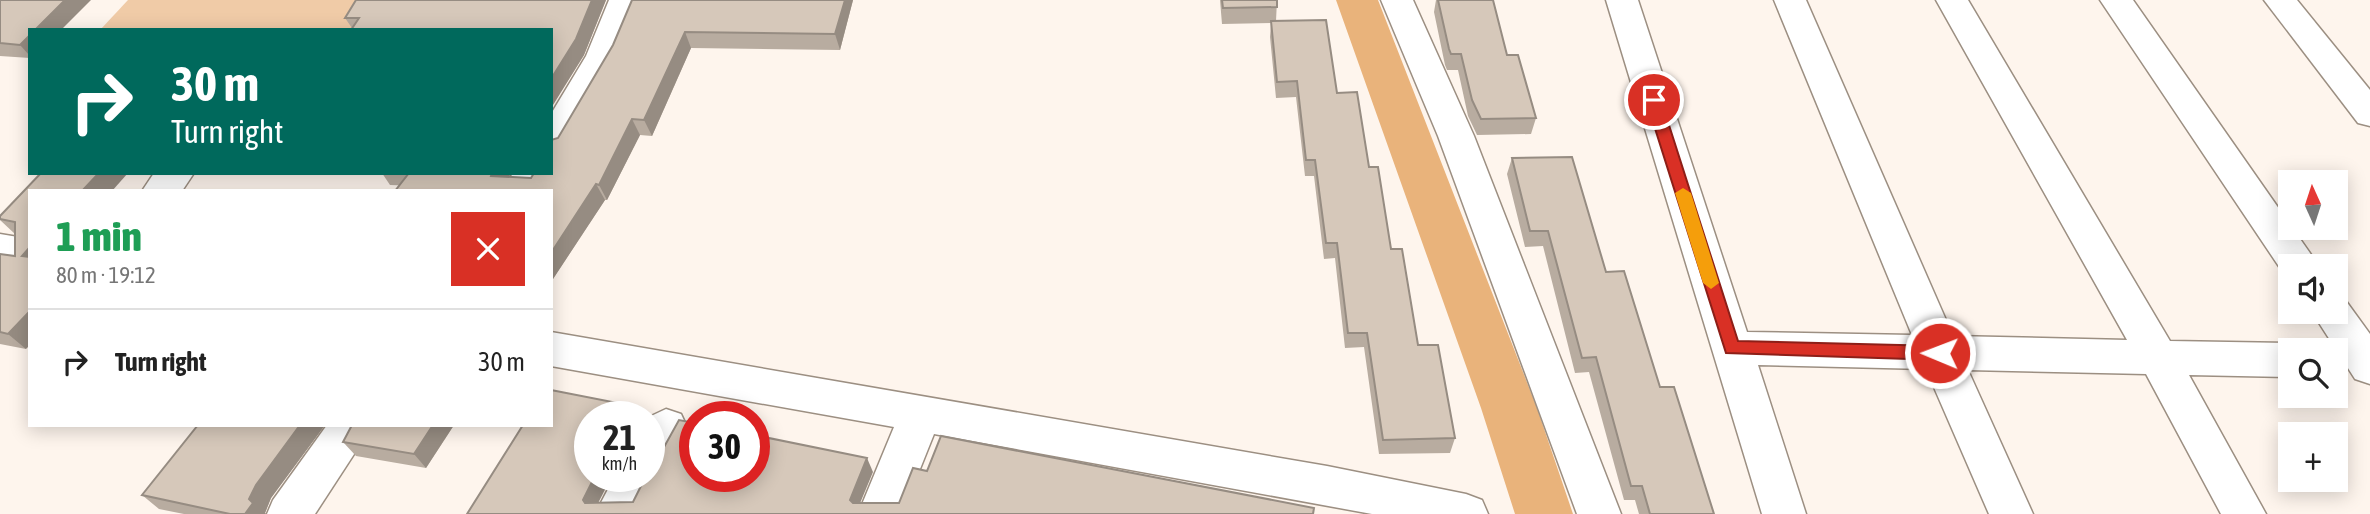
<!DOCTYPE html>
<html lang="en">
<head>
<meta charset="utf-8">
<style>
  :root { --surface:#fff; --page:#f2f2f2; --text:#222; --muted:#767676; --line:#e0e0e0 }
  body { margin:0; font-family:"Asap Condensed",sans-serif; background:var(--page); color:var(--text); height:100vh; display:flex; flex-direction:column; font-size:26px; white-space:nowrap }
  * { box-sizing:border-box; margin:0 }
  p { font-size:23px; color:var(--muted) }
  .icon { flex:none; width:38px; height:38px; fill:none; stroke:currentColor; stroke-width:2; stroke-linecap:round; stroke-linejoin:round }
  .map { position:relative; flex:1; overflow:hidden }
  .details { position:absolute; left:28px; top:189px; width:525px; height:238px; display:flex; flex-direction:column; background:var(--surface); border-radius:0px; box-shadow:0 4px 18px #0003 }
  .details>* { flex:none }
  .guide { position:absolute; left:28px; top:28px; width:525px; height:147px; border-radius:0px; box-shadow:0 4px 18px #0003; background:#00695c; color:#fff; overflow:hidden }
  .needle { width:46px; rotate:357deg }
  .controls { position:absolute; left:2278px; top:170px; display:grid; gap:14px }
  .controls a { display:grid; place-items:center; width:70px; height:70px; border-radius:0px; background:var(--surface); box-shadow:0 4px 18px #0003; font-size:35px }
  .speed { position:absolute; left:574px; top:401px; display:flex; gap:14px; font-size:35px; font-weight:700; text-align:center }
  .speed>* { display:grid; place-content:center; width:91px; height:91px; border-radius:50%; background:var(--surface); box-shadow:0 4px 18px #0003; line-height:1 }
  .speed small { font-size:18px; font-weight:400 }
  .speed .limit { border:10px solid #d22; background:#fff; color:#111 }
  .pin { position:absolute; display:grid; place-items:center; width:60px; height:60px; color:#fff; margin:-30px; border:4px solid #fff; border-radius:50%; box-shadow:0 2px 7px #0007 }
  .me { position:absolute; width:77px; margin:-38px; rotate:271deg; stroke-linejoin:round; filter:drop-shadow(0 0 5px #0008) }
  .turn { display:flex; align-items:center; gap:24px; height:147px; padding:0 28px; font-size:32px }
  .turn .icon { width:91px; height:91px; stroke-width:2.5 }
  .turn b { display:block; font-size:49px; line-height:60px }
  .round { display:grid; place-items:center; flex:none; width:74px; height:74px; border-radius:0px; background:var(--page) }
  .summary { display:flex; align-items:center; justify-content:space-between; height:119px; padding:0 28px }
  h1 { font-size:42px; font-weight:800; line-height:52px; color:#1e9e55 }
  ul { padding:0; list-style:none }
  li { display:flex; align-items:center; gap:21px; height:105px; padding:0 28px; border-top:2px solid var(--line) }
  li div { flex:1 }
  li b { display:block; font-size:26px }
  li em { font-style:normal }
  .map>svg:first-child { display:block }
</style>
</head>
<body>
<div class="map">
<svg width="2370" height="514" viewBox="0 0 2370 514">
  <rect width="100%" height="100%" fill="#fef5ed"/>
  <polygon fill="#f0cba7" points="128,0 375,0 352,30 100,30"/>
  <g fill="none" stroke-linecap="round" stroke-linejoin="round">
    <polygon fill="#e9b37b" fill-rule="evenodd" points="1336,0 1378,0 1537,408 1573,514 1515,514 1481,408"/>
    <defs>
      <g id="minor">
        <path d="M609,0H641C625,56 594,103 564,152L551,156V114L586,56Z"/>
        <polygon points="1381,0 1413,0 1474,136 1621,514 1577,514 1438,136"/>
        <polygon points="1606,0 1638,0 1747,332 1912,335 1774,0 1806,0 1953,336 2127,340 1936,0 1968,0 2170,341 2291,343 2305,348 2306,350 2291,350 2291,377 2189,375 2266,514 2221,514 2146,374 1968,370 2033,514 1989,514 1926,369 1758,365 1806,514 1762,514"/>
        <polygon points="2100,0 2133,0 2319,266 2291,266 2291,278 2286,277"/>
        <polygon points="2264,0 2297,0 2370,90 2370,126 2358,123"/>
        <polygon points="154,173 194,173 182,191 142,191"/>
        <polygon points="513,173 550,173 540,191 503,191"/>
        <polygon points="0,234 30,239 30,269 0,264"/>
        <polygon points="2336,297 2346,301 2370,334 2370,384 2355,379 2312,312 2336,312"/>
        <polygon points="551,332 1327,466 1466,494 1482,500 1488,514 1372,514 934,434 902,514 858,514 894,427 551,366"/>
        <polygon points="666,409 681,414 687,427 664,470 658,473 660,476 640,514 595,514 615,476 649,476 649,417"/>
        <polygon points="327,425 373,425 315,514 267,514 273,500"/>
      </g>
    </defs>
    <use href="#minor" stroke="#9c8f82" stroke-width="3"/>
    <use href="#minor" fill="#fff" fill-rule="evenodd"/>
  </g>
  <g fill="#b8aca0">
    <polygon points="0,0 30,30 30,58 0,56"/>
    <polygon points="356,0 606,0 584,55 551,108 551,30 352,28 345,18"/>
    <polygon points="632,0 853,0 840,50 691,48 652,136 640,135 607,200 605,200 551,282 551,191 390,185 382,173 511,173 509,177 531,178 558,138 613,45"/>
    <polygon points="1220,0 1277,0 1276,21 1337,93 1369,167 1418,345 1455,438 1450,453 1379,454 1364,347 1345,348 1335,258 1324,259 1314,176 1305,176 1296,97 1276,98 1270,37 1271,23 1222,24"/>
    <polygon points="1436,0 1493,0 1507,55 1536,118 1531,134 1477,135 1468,116 1458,70 1447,70 1445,65 1434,12"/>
    <polygon points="1512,158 1606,272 1660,387 1714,514 1639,514 1635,500 1624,500 1589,372 1575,373 1543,246 1525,247 1507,174"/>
    <polygon points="30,191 26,349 0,344 0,254 15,256 15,234 0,220 0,216"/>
    <polygon points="198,425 325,425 271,498 265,513 266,514 184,514 159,509 142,495"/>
    <polygon points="352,425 454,425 426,468 356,456 343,442"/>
  </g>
  <g fill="#968c82">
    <polygon points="65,0 91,0 61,30 35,30"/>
    <polygon points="592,0 606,0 584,55 551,108 551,79"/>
    <polygon points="845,0 853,0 840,50 835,34"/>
    <polygon points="685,32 691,48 652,136 644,120"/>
    <polygon points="30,35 30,56 20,45"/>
    <polygon points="632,119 640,135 607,200 599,185"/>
    <polygon points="99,173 128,173 112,191 82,191"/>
    <polygon points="492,173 511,173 501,191 491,176"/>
    <polygon points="596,184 605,200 551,282 551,253"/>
    <polygon points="30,247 30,263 22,256"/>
    <polygon points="30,311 30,345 26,349 8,334"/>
    <polygon points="638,407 643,416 638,416"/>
    <polygon points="300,425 325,425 271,498 265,513 266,514 245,514 249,499 256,485"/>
    <polygon points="433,425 454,425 426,468 414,454"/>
    <polygon points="867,458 873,472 856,513 850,500"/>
    <polygon points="595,476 612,476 593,513 583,500"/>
  </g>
  <g fill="#d6c8ba" stroke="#968c82" stroke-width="2">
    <polygon points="0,0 65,0 35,30 30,30 30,35 20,45 0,43"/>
    <polygon points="356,0 592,0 576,39 551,79 551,30 351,30 359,18 345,18"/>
    <polygon points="632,0 845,0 835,34 685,32 644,120 632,119 599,185 596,184 551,253 551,191 395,191 409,173 492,173 491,176 531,178 534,173 551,173 551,140 558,138 613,45"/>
    <polygon points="1222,0 1277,0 1277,7 1223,8"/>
    <polygon points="1438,0 1493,0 1507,55 1518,55 1536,118 1481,119 1472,100 1461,54 1451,54 1449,49"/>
    <polygon points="1326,20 1337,93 1357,92 1369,167 1378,167 1391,249 1402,249 1418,345 1438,345 1455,438 1383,440 1367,333 1348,333 1337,243 1326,243 1315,160 1306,160 1297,81 1277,82 1271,21"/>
    <polygon points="1572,157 1606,272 1624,271 1660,387 1674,387 1714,514 1650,514 1642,486 1631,486 1596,357 1582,358 1548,231 1530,231 1512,158"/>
    <polygon points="41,173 99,173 82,191 30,191 30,247 22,256 30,257 30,311 8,334 0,332 0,254 15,256 15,222 0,219 0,216"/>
    <polygon points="551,390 638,407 638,416 590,416 590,476 595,476 583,500 585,503 633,502 646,476 649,476 649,469 653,460 658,458 679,420 695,423 695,476 754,476 754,435 867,458 850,500 853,503 899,503 913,468 927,471 941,436 1314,508 1313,514 467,514 523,425 551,425"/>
    <polygon points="198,425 300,425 256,485 249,499 253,503 245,514 230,514 142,495"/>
    <polygon points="352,425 433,425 414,454 343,442"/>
  </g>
  <polygon fill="#d93025" stroke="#8d1f18" stroke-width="2" points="1654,95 1661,100 1738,341 1940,346 1946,348 1948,353 1946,358 1940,360 1726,353 1646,100"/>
  <polygon fill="#f59e0b" points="1683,188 1691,193 1719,283 1711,289 1703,283 1675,193"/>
</svg>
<div class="controls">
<a><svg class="needle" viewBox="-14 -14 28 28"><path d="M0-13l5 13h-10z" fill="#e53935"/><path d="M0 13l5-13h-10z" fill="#767676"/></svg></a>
<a><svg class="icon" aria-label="sound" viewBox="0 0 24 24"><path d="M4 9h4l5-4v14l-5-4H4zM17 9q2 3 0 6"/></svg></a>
<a><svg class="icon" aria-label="search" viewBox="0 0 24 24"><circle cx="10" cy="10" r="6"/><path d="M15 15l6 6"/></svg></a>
<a>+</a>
</div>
<div class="speed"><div>21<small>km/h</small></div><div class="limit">30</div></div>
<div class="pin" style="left:1654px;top:100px;background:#d93025"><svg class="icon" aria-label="arrive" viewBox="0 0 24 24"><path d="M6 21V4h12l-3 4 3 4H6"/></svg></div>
<svg class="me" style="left:1940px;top:353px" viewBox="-20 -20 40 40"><circle r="17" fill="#d93025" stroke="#fff" stroke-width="3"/><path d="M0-11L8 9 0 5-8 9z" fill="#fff"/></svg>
<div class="guide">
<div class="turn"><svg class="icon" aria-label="right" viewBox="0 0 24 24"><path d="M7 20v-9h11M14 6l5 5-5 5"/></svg><div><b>30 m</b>Turn right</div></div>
</div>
<section class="details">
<div class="summary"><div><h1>1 min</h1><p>80 m · 19:12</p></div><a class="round" style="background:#d93025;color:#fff"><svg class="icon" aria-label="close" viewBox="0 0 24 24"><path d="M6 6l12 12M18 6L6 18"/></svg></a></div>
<ul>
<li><svg class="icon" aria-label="right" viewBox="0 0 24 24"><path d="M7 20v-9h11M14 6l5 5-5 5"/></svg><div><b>Turn right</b></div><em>30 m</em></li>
</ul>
</section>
</div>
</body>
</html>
